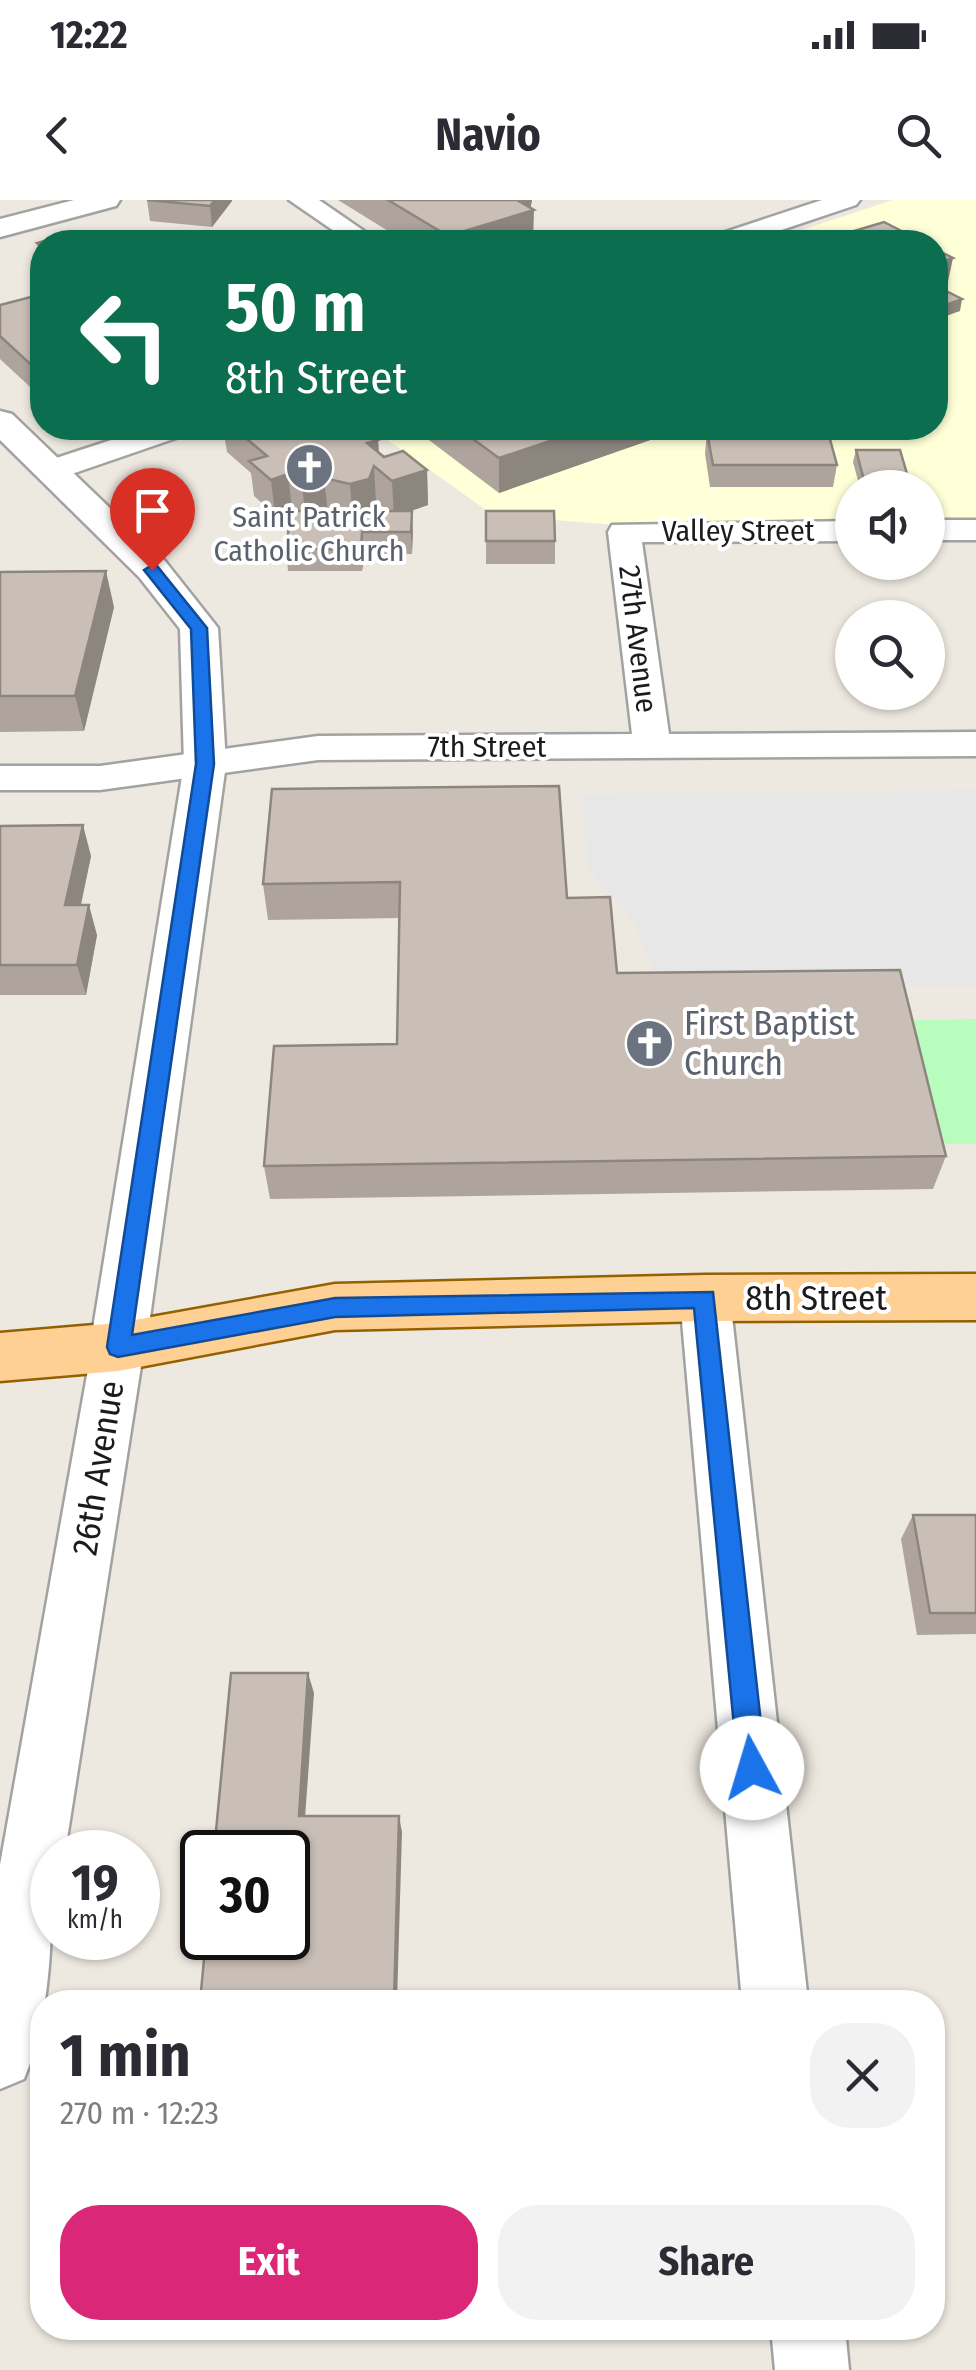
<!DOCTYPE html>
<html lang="en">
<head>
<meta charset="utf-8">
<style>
  :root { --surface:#fff; --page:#f2f2f3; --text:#2b2b33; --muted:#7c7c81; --accent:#db2777 }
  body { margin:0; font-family:"Fira Sans Condensed",sans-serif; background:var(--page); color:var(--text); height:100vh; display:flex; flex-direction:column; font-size:38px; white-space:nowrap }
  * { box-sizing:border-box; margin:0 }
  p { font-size:32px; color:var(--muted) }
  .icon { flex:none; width:55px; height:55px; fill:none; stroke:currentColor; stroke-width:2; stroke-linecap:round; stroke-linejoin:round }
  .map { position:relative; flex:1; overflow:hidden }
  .panel { position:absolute; left:30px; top:1790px; width:915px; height:350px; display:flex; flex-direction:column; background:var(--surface); border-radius:40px; box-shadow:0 2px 8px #0004 }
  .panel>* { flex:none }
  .hud { position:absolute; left:30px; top:30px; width:918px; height:210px; border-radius:40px; box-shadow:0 2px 8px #0004; background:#0b6e4f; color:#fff; overflow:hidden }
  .tools { position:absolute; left:835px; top:270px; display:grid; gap:20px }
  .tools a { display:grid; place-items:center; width:110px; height:110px; border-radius:50%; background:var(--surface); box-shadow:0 2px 8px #0004; font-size:50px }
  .speed { position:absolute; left:30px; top:1630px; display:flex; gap:20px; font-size:50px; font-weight:700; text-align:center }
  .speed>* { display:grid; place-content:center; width:130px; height:130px; border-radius:50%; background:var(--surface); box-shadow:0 2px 8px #0004; line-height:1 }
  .speed small { font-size:25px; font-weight:400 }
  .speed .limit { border:5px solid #111; border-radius:15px; background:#fff; color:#111 }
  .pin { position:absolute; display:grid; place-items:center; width:85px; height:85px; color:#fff; margin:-102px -42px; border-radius:50% 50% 50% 0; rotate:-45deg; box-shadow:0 0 10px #0007 }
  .pin .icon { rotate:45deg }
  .me { position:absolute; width:110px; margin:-55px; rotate:354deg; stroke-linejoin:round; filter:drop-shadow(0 0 8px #0008) }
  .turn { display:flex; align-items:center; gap:35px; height:210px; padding:0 30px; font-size:45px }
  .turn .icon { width:130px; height:130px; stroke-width:2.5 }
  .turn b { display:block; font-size:70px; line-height:85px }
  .round { display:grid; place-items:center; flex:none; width:105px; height:105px; border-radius:40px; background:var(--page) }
  .summary { display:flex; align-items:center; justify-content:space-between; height:170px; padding:0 30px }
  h1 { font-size:60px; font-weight:700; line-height:75px }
  .action { display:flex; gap:20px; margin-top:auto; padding:20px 30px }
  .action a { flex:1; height:115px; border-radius:40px; background:var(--accent); color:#fff; font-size:40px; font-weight:700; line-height:115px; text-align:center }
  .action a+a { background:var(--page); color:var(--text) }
  .status { display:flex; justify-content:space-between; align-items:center; height:70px; padding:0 50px; background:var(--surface); direction:ltr }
  .status svg { height:28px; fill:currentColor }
  header { display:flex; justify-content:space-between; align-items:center; height:130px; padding:0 30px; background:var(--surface); font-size:45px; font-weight:700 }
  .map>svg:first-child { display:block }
</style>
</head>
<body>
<div class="status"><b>12:22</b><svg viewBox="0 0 49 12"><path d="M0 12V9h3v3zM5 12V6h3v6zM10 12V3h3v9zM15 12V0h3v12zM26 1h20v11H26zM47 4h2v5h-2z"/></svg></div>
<header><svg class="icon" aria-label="back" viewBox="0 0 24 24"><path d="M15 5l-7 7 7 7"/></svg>Navio<svg class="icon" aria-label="search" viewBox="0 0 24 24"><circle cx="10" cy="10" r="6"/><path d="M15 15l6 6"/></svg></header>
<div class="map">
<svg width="976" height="2170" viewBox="0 0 976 2170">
  <rect width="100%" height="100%" fill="#eee9e0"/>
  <polygon fill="#ffffd8" points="893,0 976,0 976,320 928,320 928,288 852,288 852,321 604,324 493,315 371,228 935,228 935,42 765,42"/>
  <polygon fill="#b8fdbd" points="976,819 976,944 941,944 912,820"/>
  <polygon fill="#e7e7e7" points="976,590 976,786 703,788 656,778 634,722 587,667 582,594"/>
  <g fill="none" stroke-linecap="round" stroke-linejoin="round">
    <defs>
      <g id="minor">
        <polygon points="289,0 319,0 380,42 350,42"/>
        <polygon points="822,0 860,0 856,5 746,42 709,42 713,36"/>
        <polygon points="148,228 192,228 188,234 63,277 41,277 36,270 41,263"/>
        <rect x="928" y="320" width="48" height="20"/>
        <polygon points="852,321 852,341 642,342 669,534 976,532 976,556 318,560 100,590 0,590 0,566 100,566 318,536 632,534 608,332 612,325"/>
        <polygon points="705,1077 723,1083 730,1098 808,1802 742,1802 680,1098 687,1083"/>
        <path d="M118,1125L136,1132L144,1147L65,1652H52C52,1726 53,1810 24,1879L0,1889V1665L92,1147L100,1132Z"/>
        <polygon points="771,2128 845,2128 849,2170 775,2170"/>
      </g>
      <g id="tertiary">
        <polygon points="74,0 120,0 116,6 0,37 0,19"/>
        <polygon points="0,211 12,214 165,361 218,428 226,564 146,1147 138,1164 118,1171 98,1164 90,1147 184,564 180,429 139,377 0,240"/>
      </g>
      <polygon id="primary" points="976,1074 976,1120 705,1121 335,1130 118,1171 0,1181 0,1133 118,1123 335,1084 705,1075"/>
    </defs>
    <use href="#minor" stroke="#a2a2a2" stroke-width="5"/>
    <use href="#tertiary" stroke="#a2a2a2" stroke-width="5"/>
    <use href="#primary" stroke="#936100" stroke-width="5"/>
    <use href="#minor" fill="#fff" fill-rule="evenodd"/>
    <use href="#tertiary" fill="#fff" fill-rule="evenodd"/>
    <use href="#primary" fill="#ffd094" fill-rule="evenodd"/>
  </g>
  <g fill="#aea49d" fill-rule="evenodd">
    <polygon points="147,0 232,1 212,27 150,21"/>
    <polygon points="338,0 532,0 530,8 533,42 406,42"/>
    <polygon points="42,42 42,64 37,43"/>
    <polygon points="42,94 42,198 0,159 0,105"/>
    <path d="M223,228H363L378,240L379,253L384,257L427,270L428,305L409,311H412V354H364L362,371H288L286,349L295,311L292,309L275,315L254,296L251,273L227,252ZM376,301L388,311H372Z"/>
    <polygon points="413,228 676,228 676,231 499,293"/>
    <polygon points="707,232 837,265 833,287 710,287 705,254"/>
    <polygon points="856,250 910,284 909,288 860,288 853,262"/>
    <polygon points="486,311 555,341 555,364 486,364"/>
    <polygon points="0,372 114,407 84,531 0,532"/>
    <polygon points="272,589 567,698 617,773 946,956 933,989 270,999 264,966 397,844 400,718 268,720 263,684"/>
    <polygon points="0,626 91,656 81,705 97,735 86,795 0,795"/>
    <polygon points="913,1315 976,1315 976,1434 917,1435 901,1339"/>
  </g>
  <g fill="#8d867f">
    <polygon points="215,0 232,0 232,1 212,27 210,6"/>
    <polygon points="504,0 532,0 530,11 534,10 533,42 448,42 448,36"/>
    <polygon points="953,58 946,91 935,95 935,64"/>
    <polygon points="962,99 960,111 935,120 935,109"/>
    <polygon points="589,228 676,228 676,231 499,293 499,258"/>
    <polygon points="378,240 380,272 374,266 376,301 371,314 353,320 350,284 367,243"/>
    <polygon points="427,270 428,305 394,317 392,281"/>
    <polygon points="288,274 292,309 275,315 271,280"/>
    <polygon points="324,278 328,313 306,321 302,286"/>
    <polygon points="412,311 413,334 412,354 411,332"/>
    <polygon points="362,332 364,354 362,371 361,349"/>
    <polygon points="106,371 114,407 84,531 75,496"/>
    <polygon points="83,625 91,656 74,736 65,705"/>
    <polygon points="89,705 97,735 86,795 77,765"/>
    <polygon points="308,1473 314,1493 304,1632 299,1616"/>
    <polygon points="399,1616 402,1632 397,1802 394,1802"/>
  </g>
  <g fill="#cabfb6" stroke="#8d867f" stroke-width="2.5">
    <polygon points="147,0 215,0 210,6"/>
    <polygon points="388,0 518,0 517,0 534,10 448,36"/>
    <polygon points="884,22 923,42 817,42"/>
    <polygon points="73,33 86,42 42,42 42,47 37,43"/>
    <polygon points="935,49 953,58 935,64"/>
    <polygon points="935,86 936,86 962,99 935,109"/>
    <polygon points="42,94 42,175 0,136 0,105"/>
    <polygon points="234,228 363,228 378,240 367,243 384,257 403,251 427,270 392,281 374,266 369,279 350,284 324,278 302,286 288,274 271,280 249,261 267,256"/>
    <polygon points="458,228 589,228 499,258"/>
    <polygon points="707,232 828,232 837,265 713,265"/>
    <polygon points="856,250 900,250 910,284 865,284"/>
    <polygon points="291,311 412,311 411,332 362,332 361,349 286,349"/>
    <polygon points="486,311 554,311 555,341 486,341"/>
    <polygon points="106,371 75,496 0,496 0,372"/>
    <polygon points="559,586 567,698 610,697 617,773 900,770 946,956 264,966 274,846 397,844 400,682 263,684 272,589"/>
    <polygon points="83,625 65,705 89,705 77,765 0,765 0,626"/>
    <polygon points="913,1315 976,1315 976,1413 930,1413"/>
    <polygon points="231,1473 308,1473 299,1616 399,1616 394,1802 200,1802 206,1738 288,1738 288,1652 214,1652"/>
  </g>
  <polygon fill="#1a73e8" stroke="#114b97" stroke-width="2.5" points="152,365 157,366 207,428 214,564 132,1135 335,1098 713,1092 766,1568 762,1578 752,1582 742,1578 738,1568 694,1108 335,1117 118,1157 110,1154 107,1147 196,564 191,429 144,370"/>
  <defs>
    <symbol id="church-disc" viewBox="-11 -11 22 22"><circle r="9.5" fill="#6b7280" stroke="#fff"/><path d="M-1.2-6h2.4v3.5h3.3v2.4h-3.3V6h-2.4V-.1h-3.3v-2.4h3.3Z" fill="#fff"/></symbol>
  </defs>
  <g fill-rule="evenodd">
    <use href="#church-disc" x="282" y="240" width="55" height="55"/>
    <use href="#church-disc" x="622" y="816" width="55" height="55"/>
  </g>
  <g text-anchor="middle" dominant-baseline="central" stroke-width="8" stroke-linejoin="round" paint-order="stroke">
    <g font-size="30" fill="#5b616d" stroke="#fff">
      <text x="309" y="317">Saint Patrick<tspan x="309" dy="34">Catholic Church</tspan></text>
    </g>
    <g font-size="30" fill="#1b1b1b" stroke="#fff">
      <text x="738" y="331">Valley Street</text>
      <text transform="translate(638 439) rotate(83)">27th Avenue</text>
      <text x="487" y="547">7th Street</text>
    </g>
    <g font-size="35" fill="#5b616d" stroke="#fff" text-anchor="start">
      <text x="684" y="823">First Baptist<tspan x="684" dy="40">Church</tspan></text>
    </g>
    <g font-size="35" fill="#1b1b1b" stroke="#fff">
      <text x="816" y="1098">8th Street</text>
      <text transform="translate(98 1268) rotate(-81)">26th Avenue</text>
    </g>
  </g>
</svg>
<div class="tools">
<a><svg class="icon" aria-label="sound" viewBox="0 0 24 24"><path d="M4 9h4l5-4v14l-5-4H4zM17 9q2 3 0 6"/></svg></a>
<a><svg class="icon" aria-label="search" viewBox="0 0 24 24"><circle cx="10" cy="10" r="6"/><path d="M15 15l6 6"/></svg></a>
</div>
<div class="speed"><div>19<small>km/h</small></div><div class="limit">30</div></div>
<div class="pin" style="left:152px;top:370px;background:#d93025"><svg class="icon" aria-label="arrive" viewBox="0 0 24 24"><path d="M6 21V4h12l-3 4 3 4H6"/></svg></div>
<svg class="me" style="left:752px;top:1568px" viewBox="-20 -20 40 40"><circle r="19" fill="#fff"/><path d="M0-13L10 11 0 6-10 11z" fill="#1a73e8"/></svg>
<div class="hud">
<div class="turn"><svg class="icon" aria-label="left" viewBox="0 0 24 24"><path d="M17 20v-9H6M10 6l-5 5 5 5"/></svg><div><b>50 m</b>8th Street</div></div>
</div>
<section class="panel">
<div class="summary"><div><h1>1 min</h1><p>270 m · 12:23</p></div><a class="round"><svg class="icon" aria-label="close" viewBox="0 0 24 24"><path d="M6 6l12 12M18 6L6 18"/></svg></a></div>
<div class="action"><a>Exit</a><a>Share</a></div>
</section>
</div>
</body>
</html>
